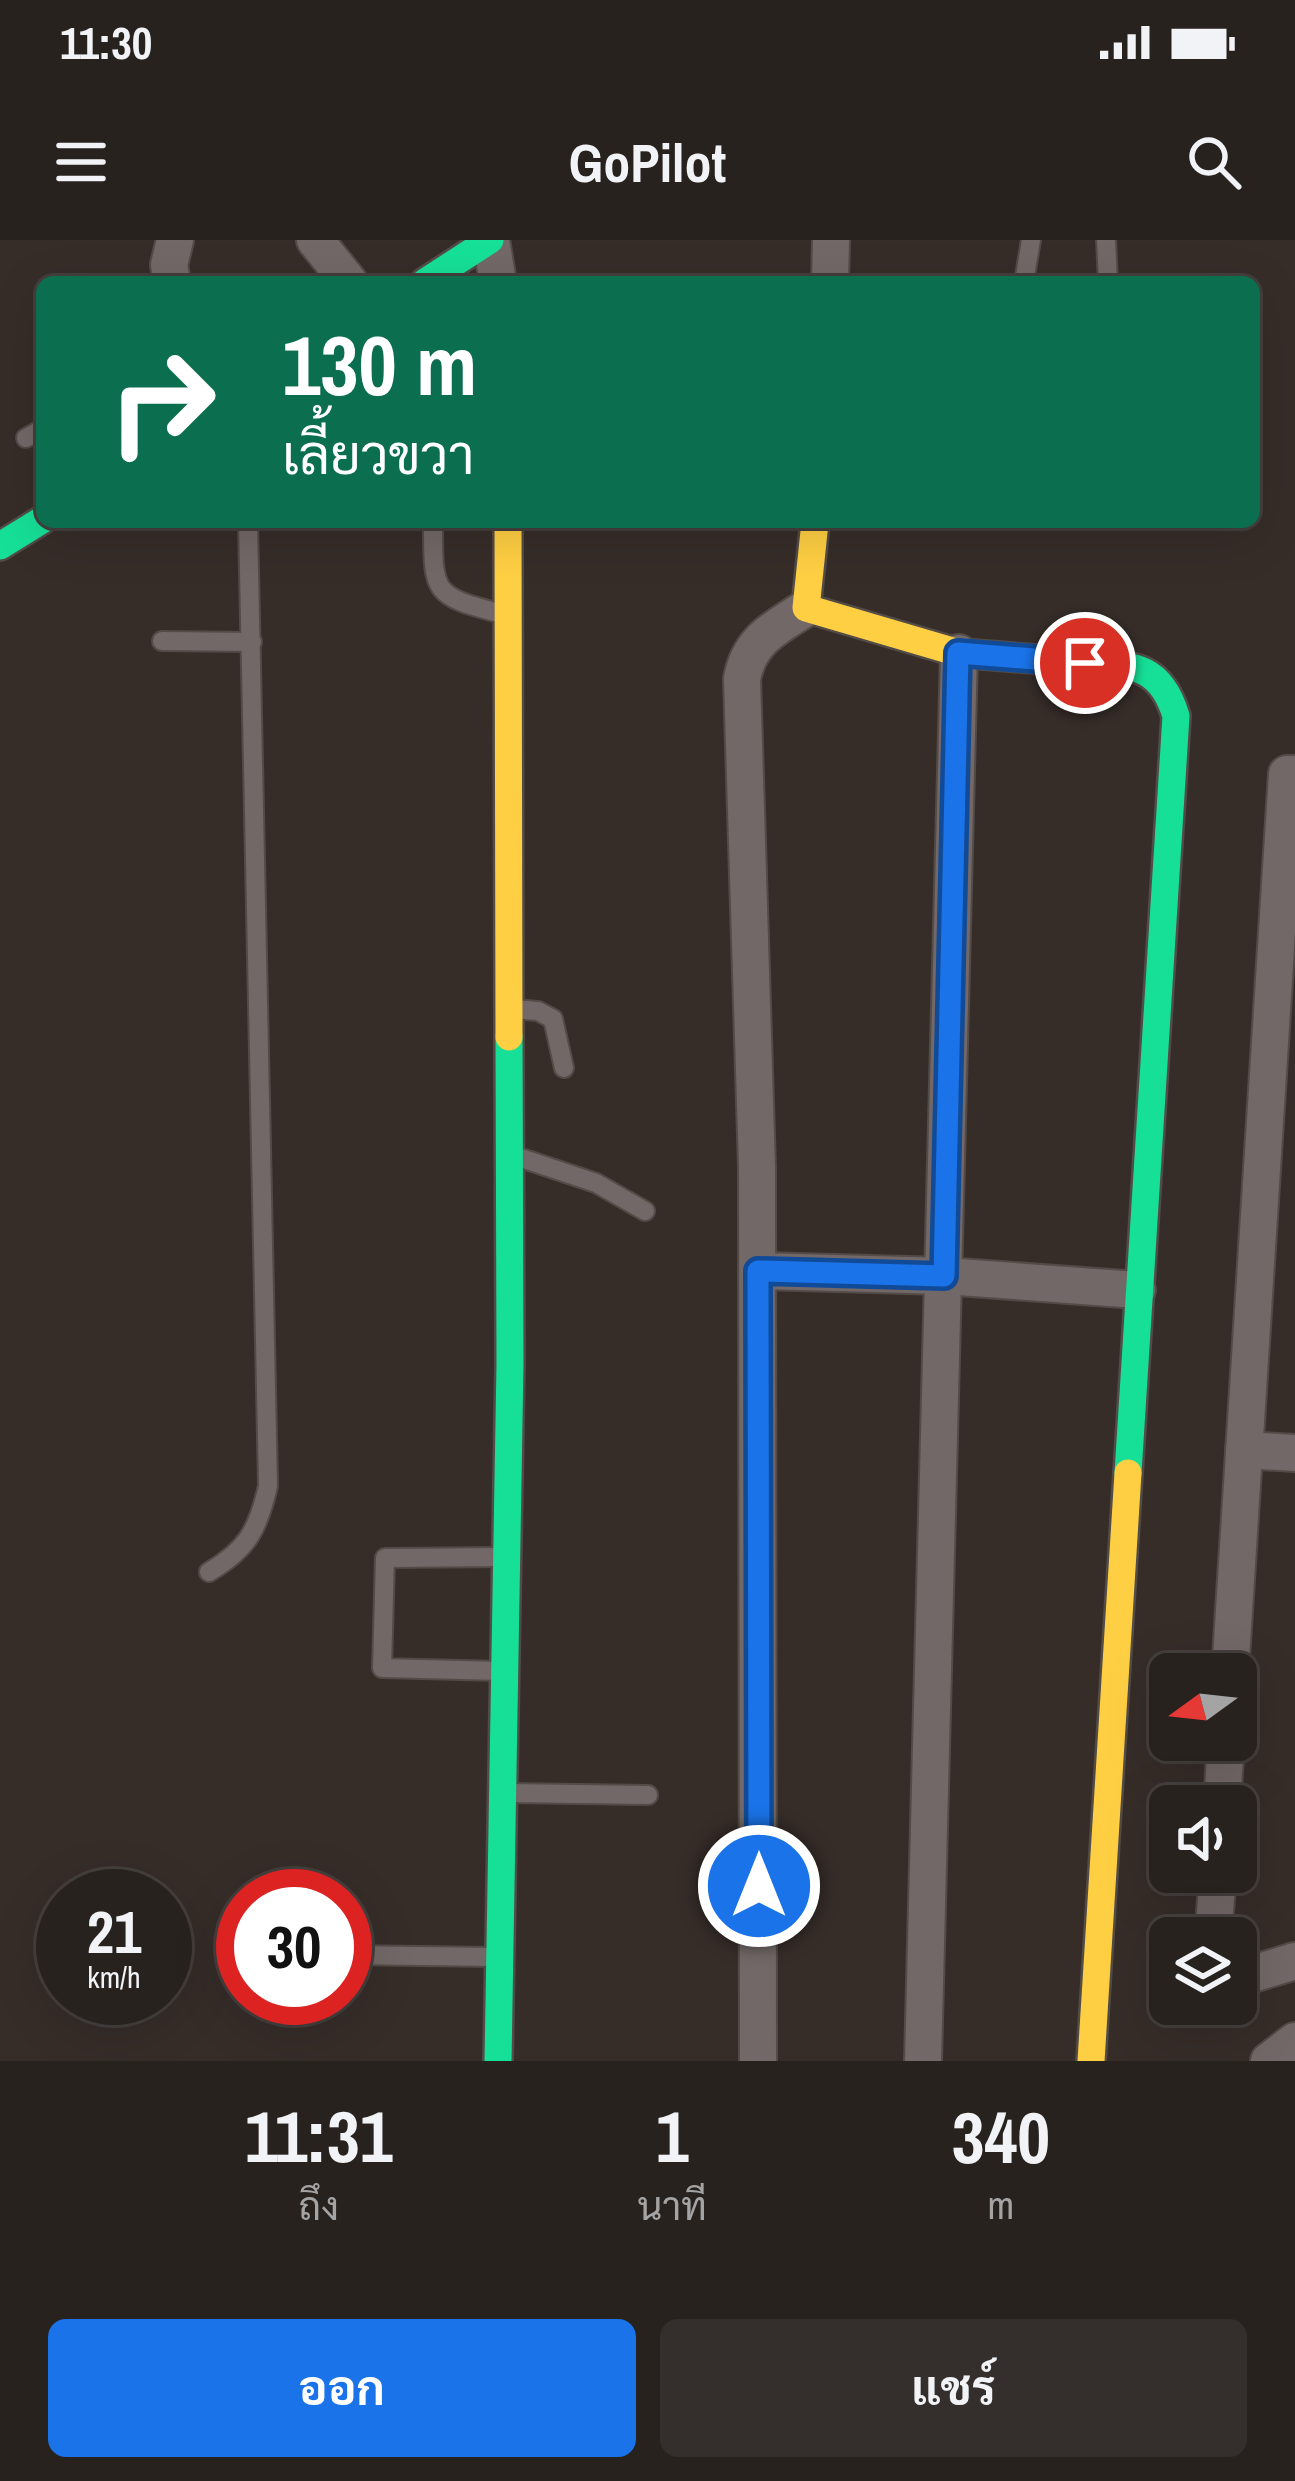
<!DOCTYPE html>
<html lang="th">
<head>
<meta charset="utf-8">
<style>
  :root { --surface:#28221f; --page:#342f2c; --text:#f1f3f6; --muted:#a5a4a4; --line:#443f3d; --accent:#1a73e8 }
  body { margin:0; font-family:"Archivo Narrow",Sarabun,sans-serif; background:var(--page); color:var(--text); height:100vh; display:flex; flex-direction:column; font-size:45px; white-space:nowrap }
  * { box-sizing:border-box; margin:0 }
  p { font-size:39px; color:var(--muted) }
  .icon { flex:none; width:66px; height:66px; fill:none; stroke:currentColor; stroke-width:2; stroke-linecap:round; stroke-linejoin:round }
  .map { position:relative; height:1821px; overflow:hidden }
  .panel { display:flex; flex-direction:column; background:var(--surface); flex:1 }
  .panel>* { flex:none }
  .top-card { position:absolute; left:36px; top:36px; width:1224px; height:252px; border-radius:18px; box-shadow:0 12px 48px #0002,0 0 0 3px var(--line); background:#0b6e4f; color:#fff; overflow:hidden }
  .needle { width:78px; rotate:255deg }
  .fabs { position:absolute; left:1149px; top:1413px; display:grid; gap:24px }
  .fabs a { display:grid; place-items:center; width:108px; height:108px; border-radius:18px; background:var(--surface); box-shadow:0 12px 48px #0002,0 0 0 3px var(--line); font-size:60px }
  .speed { position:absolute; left:36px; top:1629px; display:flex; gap:24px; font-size:60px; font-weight:700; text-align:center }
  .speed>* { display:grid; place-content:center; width:156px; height:156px; border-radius:50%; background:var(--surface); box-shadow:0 12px 48px #0002,0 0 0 3px var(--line); line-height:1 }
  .speed small { font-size:30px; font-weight:400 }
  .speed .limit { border:18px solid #d22; background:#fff; color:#111 }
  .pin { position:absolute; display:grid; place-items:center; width:102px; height:102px; color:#fff; margin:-51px; border:6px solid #fff; border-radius:50%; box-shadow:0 3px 12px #0007 }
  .me { position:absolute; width:132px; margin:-66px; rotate:0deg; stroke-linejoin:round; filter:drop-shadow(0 0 9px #0008) }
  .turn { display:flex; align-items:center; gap:42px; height:252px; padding:0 48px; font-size:54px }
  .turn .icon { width:156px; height:156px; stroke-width:2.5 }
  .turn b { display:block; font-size:84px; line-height:102px }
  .eta { display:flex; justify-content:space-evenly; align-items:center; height:204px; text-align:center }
  .eta b { font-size:72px; font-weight:700; line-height:84px }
  .button { display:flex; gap:24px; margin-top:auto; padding:24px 48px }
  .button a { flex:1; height:138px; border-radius:18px; background:var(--accent); color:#fff; font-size:48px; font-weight:700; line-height:138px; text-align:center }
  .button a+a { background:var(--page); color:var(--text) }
  .status { display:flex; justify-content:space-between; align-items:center; height:84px; padding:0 60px; background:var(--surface); direction:ltr }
  .status svg { height:33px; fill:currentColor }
  header { display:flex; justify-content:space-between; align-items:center; height:156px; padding:0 48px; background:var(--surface); font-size:54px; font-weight:700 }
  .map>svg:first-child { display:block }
</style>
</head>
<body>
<div class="status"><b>11:30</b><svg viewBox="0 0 49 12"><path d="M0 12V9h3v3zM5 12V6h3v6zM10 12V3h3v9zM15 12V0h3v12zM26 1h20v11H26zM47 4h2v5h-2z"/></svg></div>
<header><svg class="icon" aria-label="menu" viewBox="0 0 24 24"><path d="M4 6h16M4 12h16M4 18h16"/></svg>GoPilot<svg class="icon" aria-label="search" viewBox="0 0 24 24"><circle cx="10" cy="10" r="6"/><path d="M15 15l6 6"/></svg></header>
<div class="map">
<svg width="1295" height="1821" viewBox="0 0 1295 1821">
  <rect width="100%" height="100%" fill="#362d29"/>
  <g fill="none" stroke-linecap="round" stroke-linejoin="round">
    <defs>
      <g id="lane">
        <polyline points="1106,0 1108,42"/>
        <polyline points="1024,42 1031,0"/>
        <polyline points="26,198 42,189"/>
        <path d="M433,282C433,354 432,356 503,374"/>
        <polyline points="162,401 252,402"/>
        <polyline points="514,769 538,771 553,779 564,828"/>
        <polyline points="512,915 596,943 645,971"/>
        <path d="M209,1332C248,1309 258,1289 268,1246L248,282"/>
        <polyline points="501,1431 382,1428 385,1318 504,1317"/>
        <polyline points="509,1553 648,1555"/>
        <polyline points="345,1715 496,1717"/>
      </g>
      <g id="street">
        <polyline points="315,0 349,42"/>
        <polyline points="491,0 498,42"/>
        <polyline points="172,42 169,25 175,0"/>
        <polyline points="830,42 831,0"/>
        <polyline points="759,1031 945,1036 1137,1050"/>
        <polyline points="1244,1210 1295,1213"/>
        <polyline points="1230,1434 1287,534 1295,534"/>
        <polyline points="1222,1566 1226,1500"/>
        <polyline points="1213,1698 1218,1632"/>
        <polyline points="1236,1739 1295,1721"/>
        <path d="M758,1821L757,928L742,439C749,400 774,389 806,368"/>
        <polyline points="923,1821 959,413"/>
        <polyline points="1269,1821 1295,1801"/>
      </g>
      <g id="fast">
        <polyline points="425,42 490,0"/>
        <polyline points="0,306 42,280"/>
        <path d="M1074,422C1126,426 1159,419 1176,476L1128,1233"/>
        <polyline points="498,1821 510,1124 509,797"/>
      </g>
      <g id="slow">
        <polyline points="508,282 509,797"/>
        <polyline points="815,282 806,368 959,413 1074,422"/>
        <polyline points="1091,1821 1128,1233"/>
      </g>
    </defs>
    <use href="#lane" stroke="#524b46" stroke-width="22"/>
    <use href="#street" stroke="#524b46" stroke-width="40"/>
    <use href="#fast" stroke="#524b46" stroke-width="32"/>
    <use href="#slow" stroke="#524b46" stroke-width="32"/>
    <use href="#lane" stroke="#736868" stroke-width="18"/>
    <use href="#street" stroke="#736868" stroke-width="36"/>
    <use href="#fast" stroke="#16e098" stroke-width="27"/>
    <use href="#slow" stroke="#ffcf43" stroke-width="27"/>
  </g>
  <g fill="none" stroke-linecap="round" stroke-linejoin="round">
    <defs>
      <polyline id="route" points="759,1646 758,1031 944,1036 958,413 1085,423"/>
    </defs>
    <use href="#route" stroke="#114b97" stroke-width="30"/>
    <use href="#route" stroke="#1a73e8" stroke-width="21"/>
  </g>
</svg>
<div class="fabs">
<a><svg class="needle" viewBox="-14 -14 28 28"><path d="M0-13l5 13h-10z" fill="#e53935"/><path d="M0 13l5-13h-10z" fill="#a5a4a4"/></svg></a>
<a><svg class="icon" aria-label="sound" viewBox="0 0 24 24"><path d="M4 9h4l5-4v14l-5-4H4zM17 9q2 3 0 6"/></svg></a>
<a><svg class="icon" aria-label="layers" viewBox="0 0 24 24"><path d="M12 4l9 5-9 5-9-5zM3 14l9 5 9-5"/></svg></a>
</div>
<div class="speed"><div>21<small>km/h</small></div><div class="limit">30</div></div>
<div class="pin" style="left:1085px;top:423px;background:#d93025"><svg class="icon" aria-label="arrive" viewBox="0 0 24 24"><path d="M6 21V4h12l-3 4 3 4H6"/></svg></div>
<svg class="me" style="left:759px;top:1646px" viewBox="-20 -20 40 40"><circle r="17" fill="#1a73e8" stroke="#fff" stroke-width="3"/><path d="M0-11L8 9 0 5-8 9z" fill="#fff"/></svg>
<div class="top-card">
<div class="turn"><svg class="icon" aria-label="right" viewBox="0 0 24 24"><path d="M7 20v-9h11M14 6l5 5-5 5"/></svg><div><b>130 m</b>เลี้ยวขวา</div></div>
</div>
</div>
<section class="panel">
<div class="eta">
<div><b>11:31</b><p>ถึง</p></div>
<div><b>1</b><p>นาที</p></div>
<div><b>340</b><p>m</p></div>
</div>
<div class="button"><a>ออก</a><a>แชร์</a></div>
</section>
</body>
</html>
